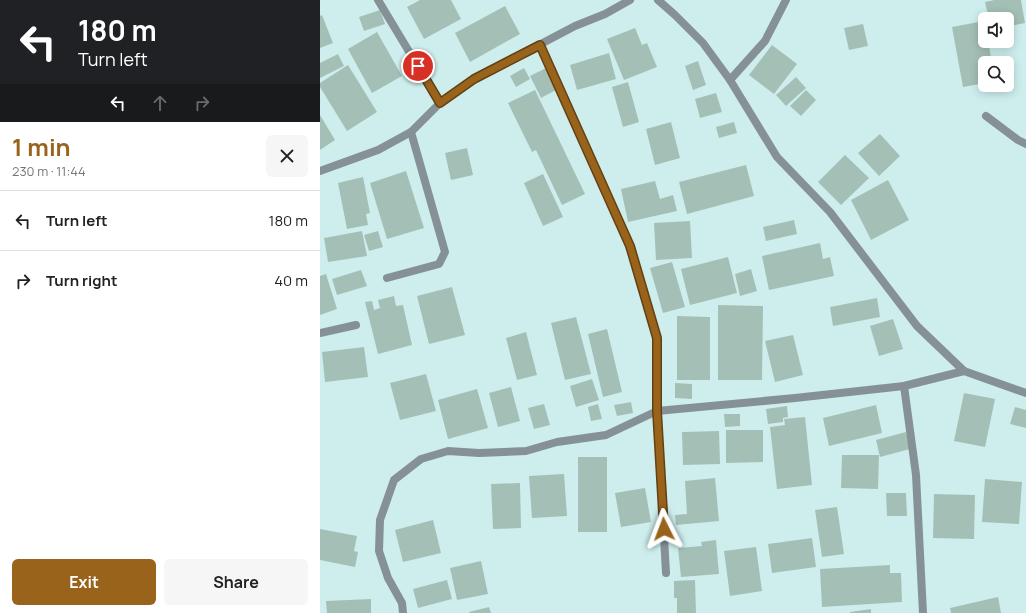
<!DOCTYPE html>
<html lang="en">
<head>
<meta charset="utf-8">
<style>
  :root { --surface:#fff; --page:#f6f6f6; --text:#222; --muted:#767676; --line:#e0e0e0; --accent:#99631b }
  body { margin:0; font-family:Manrope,sans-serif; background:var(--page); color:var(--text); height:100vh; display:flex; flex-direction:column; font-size:15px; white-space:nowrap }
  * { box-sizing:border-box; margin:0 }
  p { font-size:13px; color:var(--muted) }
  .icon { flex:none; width:22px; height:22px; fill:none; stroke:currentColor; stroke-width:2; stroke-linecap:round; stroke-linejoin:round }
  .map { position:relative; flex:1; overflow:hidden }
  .side { display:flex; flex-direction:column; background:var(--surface); width:320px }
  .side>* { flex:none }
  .top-card { background:#202124; color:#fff; overflow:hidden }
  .buttons { position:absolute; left:658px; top:12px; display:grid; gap:8px }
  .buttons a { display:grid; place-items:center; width:36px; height:36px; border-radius:6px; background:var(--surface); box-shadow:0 2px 10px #0003; font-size:20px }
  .pin { position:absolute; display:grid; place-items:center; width:34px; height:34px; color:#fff; margin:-17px; border:2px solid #fff; border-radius:50%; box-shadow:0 1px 4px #0007 }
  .me { position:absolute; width:44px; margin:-22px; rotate:357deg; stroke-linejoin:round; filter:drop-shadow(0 0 3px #0008) }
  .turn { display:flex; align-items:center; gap:14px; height:84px; padding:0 12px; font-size:18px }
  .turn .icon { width:52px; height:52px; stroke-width:2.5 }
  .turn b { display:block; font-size:28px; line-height:34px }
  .lanes { display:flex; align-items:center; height:38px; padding:0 12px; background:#0003; justify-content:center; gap:20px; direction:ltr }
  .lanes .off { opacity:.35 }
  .round { display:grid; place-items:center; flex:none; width:42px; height:42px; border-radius:6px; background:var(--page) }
  .overview { display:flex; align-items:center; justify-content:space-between; height:68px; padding:0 12px }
  h1 { font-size:24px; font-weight:700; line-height:30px; color:var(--accent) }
  .button { display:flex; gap:8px; margin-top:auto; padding:8px 12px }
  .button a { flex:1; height:46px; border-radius:6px; background:var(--accent); color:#fff; font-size:16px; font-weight:700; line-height:46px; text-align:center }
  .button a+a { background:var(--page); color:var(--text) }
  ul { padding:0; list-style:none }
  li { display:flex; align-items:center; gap:12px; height:60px; padding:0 12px; border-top:1px solid var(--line) }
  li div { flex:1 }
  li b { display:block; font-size:15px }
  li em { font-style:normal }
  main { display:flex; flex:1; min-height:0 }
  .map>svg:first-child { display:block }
</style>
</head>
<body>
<main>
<section class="side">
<div class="top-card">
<div class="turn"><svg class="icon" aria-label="left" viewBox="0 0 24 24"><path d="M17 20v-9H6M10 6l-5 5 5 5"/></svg><div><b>180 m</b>Turn left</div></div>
<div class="lanes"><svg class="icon" aria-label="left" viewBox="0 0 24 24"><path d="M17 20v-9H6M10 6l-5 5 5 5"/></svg><svg class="icon off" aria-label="ahead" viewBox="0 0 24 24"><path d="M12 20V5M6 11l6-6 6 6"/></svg><svg class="icon off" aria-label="right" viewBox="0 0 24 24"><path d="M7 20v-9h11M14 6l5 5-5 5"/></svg></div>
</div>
<div class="overview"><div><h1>1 min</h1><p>230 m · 11:44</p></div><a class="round"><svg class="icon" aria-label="close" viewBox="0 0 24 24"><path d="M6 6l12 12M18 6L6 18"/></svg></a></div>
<ul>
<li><svg class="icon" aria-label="left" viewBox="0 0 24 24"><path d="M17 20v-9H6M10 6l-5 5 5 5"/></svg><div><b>Turn left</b></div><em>180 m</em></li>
<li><svg class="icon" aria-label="right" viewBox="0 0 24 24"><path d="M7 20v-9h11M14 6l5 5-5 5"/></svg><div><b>Turn right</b></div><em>40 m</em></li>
</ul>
<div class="button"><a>Exit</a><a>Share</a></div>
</section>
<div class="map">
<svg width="706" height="613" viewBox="0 0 706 613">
  <rect width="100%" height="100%" fill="#ceeeee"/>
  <g fill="#a4c0b6">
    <polygon points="100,0 131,0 141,19 104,39 87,7"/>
    <polygon points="674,0 701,0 705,23 690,26 688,18 669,19 665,2"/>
    <polygon points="185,6 200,34 150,62 135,33"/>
    <polygon points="60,10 65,24 44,31 39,17"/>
    <polygon points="2,15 13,43 0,48 0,16"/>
    <polygon points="664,21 665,41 668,41 672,63 665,63 665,83 643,87 632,27"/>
    <polygon points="543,24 548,46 529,50 524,28"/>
    <polygon points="315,28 322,45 327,43 337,67 304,80 287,39"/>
    <polygon points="57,32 82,76 52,93 28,49"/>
    <polygon points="452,45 477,64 454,94 429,75"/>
    <polygon points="289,53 296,79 257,90 250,65"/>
    <polygon points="18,54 24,66 0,78 0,63"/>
    <polygon points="378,61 386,85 373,90 365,66"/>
    <polygon points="28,65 57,112 27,131 0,87 0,83"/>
    <polygon points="204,68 210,79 196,87 190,76"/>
    <polygon points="226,68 236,90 221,98 210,76"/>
    <polygon points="476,77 486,88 466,106 456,95"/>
    <polygon points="308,82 319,122 303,127 292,87"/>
    <polygon points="215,90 265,194 242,205 216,150 212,152 188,103"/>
    <polygon points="486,90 496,100 481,116 470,106"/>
    <polygon points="396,93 402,112 380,118 375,99"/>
    <polygon points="0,115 15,140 0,150"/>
    <polygon points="351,122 360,158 335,165 326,129"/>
    <polygon points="414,122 417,133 399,138 396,127"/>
    <polygon points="560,134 580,156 559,176 538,153"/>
    <polygon points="147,148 153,175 131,180 125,153"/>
    <polygon points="525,155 549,178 521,205 498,182"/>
    <polygon points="426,165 434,196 367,214 359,182"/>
    <polygon points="86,171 104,228 67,239 50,183"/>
    <polygon points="223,174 243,217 223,226 204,183"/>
    <polygon points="43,177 50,213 46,214 48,225 27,229 18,183"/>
    <polygon points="568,180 589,220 551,240 531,200"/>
    <polygon points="335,181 340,199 353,195 357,211 308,222 301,189"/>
    <polygon points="474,220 477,234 446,241 443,227"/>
    <polygon points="370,221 372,258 336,260 334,223"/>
    <polygon points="42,231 47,256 8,262 4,238"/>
    <polygon points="58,231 63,247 49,251 44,235"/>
    <polygon points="500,243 503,259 510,257 514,276 449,290 442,256"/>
    <polygon points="408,257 417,293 370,305 361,269"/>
    <polygon points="352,262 365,307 343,313 330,268"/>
    <polygon points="431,269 437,291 420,296 415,274"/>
    <polygon points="41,270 47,286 17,295 12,279"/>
    <polygon points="6,274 17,309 0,315 0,276"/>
    <polygon points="132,287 145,335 109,344 97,296"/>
    <polygon points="74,296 76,306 83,305 92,345 58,354 45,302 52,301 54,310 60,308 58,300"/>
    <polygon points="557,298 560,317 513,326 510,307"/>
    <polygon points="398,305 443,306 442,380 398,380"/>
    <polygon points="357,316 390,317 390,380 357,380"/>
    <polygon points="256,317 271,374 245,380 231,323"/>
    <polygon points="573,319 583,349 559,356 550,326"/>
    <polygon points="287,329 302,392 283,397 268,334"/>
    <polygon points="206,332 217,375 197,380 186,338"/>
    <polygon points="473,335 483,375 455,382 445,341"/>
    <polygon points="44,347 48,377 5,382 2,352"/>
    <polygon points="106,374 116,411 80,420 70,383"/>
    <polygon points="272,379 279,400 256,407 250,386"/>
    <polygon points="355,383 372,384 372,399 355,398"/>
    <polygon points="191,387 200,421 178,427 169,393"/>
    <polygon points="157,389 168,428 128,439 118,400"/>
    <polygon points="644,393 675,399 665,447 634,441"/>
    <polygon points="311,402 313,413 297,416 294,405"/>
    <polygon points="224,404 230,425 214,429 208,408"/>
    <polygon points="278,404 282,419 271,421 268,407"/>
    <polygon points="556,405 562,433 509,446 503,418"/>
    <polygon points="467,406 468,417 463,418 463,422 448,424 446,409"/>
    <polygon points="695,407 706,410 706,428 690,424"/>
    <polygon points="404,414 420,414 420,426 405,427"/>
    <polygon points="485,417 492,485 457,489 450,427 465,425 464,419"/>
    <polygon points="406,430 443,430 443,462 406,463"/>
    <polygon points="399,431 400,464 363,465 362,432"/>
    <polygon points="586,432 590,449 560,457 556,440"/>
    <polygon points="522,455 559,455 558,489 521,488"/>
    <rect x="258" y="457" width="29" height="75"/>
    <polygon points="244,474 247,516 212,518 209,476"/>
    <polygon points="395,478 399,521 356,525 355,515 367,514 365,481"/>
    <polygon points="665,479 702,482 699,524 662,522"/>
    <polygon points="200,483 201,528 173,529 171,484"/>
    <polygon points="325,488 331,522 301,527 295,493"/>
    <polygon points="566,493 586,493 587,516 567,516"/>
    <polygon points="614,494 655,495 654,539 613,538"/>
    <polygon points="517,507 524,554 502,557 495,510"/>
    <polygon points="113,520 121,553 83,562 75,530"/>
    <polygon points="0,529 37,536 34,551 38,552 35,567 0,560"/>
    <polygon points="492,538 496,567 452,573 448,544"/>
    <polygon points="396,540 399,574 361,577 358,548 382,546 381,542"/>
    <polygon points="436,547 442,591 410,596 404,551"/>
    <polygon points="161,561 168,594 137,600 130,568"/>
    <polygon points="570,565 570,573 581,573 582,602 502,607 500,569"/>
    <polygon points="127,580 132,599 98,608 93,589"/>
    <polygon points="375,580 376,613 357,613 357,598 354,598 354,581"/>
    <polygon points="678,597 681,613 631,613 630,608"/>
    <polygon points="51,599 51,613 7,613 6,601"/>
    <polygon points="169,607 171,613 149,613 149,612"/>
    <polygon points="551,609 551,613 530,613 530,612"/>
  </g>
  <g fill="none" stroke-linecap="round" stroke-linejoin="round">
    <g stroke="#869196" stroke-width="8">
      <polyline points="67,278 119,264 125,252 91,132"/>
      <polyline points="337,411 346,573"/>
    </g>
    <g stroke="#869196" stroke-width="8">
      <polyline points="58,0 120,103"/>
      <polyline points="220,45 310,246 337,338 337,411"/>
      <polyline points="410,80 445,41 466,0"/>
      <polyline points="666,116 698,140 706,144"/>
      <polyline points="0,171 58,150 91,132 120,103 154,79 255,26 285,14 310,0"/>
      <polyline points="0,333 36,325"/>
      <polyline points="584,386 596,475 603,613"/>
      <polyline points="83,613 82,603 68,578 59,551 60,520 74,480 101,459 128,451 159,453 206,451 237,442 286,435 337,411 475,398 584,386 644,371"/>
    </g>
    <polyline stroke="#869196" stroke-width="8" points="338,0 355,15 383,43 410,80 457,157 510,212 597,326 644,371 706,393"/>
  </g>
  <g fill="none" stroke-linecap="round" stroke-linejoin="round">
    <defs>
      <polyline id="route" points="98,66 120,103 154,79 220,45 310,246 337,338 337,411 344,529"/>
    </defs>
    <use href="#route" stroke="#634012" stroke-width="10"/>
    <use href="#route" stroke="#99631b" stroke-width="7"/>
  </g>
</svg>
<div class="buttons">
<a><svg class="icon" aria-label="sound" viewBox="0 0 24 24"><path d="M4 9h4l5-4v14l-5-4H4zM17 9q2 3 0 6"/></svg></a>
<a><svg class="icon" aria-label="search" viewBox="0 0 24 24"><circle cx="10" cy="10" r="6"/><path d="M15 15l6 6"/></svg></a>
</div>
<div class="pin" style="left:98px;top:66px;background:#d93025"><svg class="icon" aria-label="arrive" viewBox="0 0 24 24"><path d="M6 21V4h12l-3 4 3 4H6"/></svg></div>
<svg class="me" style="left:344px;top:529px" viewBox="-20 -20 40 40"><path d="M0-17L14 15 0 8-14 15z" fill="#99631b" stroke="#fff" stroke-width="4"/></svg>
</div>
</main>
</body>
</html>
